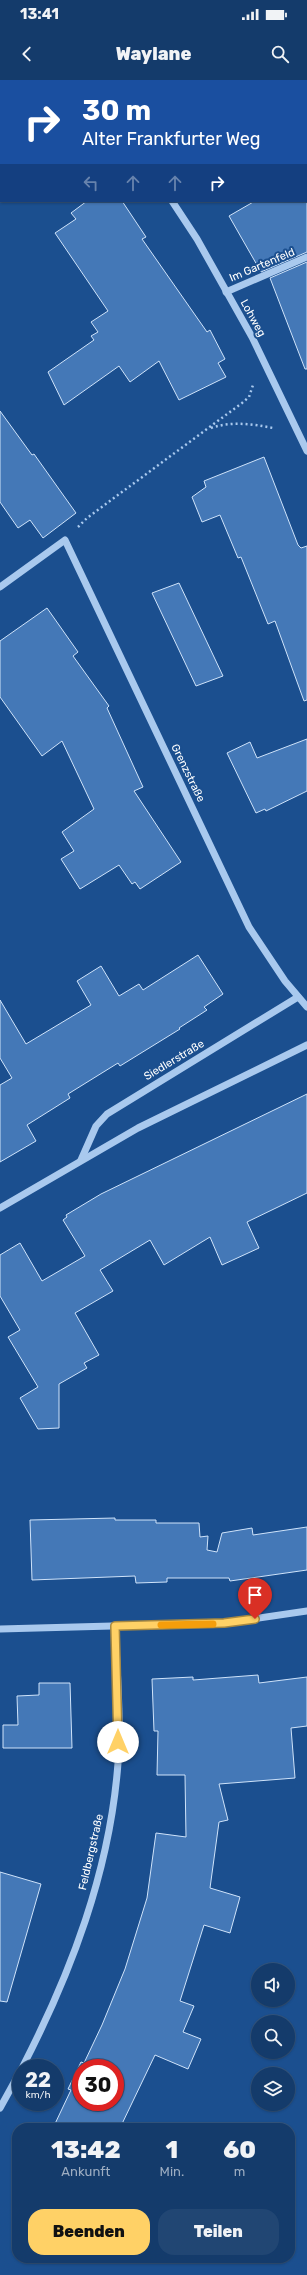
<!DOCTYPE html>
<html lang="de">
<head>
<meta charset="utf-8">
<style>
  :root { --surface:#143b6b; --page:#214673; --text:#f1f3f6; --muted:#9dadc1; --line:#33557e; --accent:#ffd166 }
  body { margin:0; font-family:Rubik,sans-serif; background:var(--page); color:var(--text); height:100vh; display:flex; flex-direction:column; font-size:15px; white-space:nowrap }
  * { box-sizing:border-box; margin:0 }
  p { font-size:13px; color:var(--muted) }
  .icon { flex:none; width:22px; height:22px; fill:none; stroke:currentColor; stroke-width:2; stroke-linecap:round; stroke-linejoin:round }
  .map { position:relative; flex:1; overflow:hidden }
  .panel { position:absolute; left:12px; top:2043px; width:283px; height:140px; display:flex; flex-direction:column; background:var(--surface); border-radius:16px; box-shadow:0 1px 3px #0004,0 0 0 1px var(--line) }
  .panel>* { flex:none }
  .hud { position:absolute; left:0px; top:0px; width:307px; height:122px; box-shadow:0 1px 3px #0004,0 0 0 1px var(--line); background:#1a4fa0; color:#fff; overflow:hidden }
  .fabs { position:absolute; left:251px; top:1883px; display:grid; gap:8px }
  .fabs a { display:grid; place-items:center; width:44px; height:44px; border-radius:50%; background:var(--surface); box-shadow:0 1px 3px #0004,0 0 0 1px var(--line); font-size:20px }
  .speed { position:absolute; left:12px; top:1979px; display:flex; gap:8px; font-size:20px; font-weight:700; text-align:center }
  .speed>* { display:grid; place-content:center; width:52px; height:52px; border-radius:50%; background:var(--surface); box-shadow:0 1px 3px #0004,0 0 0 1px var(--line); line-height:1 }
  .speed small { font-size:10px; font-weight:400 }
  .speed .limit { border:6px solid #d22; background:#fff; color:#111 }
  .pin { position:absolute; display:grid; place-items:center; width:34px; height:34px; color:#fff; margin:-41px -17px; border-radius:50% 50% 50% 0; rotate:-45deg; box-shadow:0 0 4px #0007 }
  .pin .icon { rotate:45deg }
  .me { position:absolute; width:44px; margin:-22px; rotate:0deg; stroke-linejoin:round; filter:drop-shadow(0 0 3px #0008) }
  .turn { display:flex; align-items:center; gap:14px; height:84px; padding:0 16px; font-size:18px }
  .turn .icon { width:52px; height:52px; stroke-width:2.5 }
  .turn b { display:block; font-size:28px; line-height:34px }
  .lanes { display:flex; align-items:center; height:38px; padding:0 16px; background:#0003; justify-content:center; gap:20px; direction:ltr }
  .lanes .off { opacity:.35 }
  .eta { display:flex; justify-content:space-evenly; align-items:center; height:68px; text-align:center }
  .eta b { font-size:24px; font-weight:800; line-height:28px }
  .button { display:flex; gap:8px; margin-top:auto; padding:8px 16px }
  .button a { flex:1; height:46px; border-radius:16px; background:var(--accent); color:#111; font-size:16px; font-weight:800; line-height:46px; text-align:center }
  .button a+a { background:var(--page); color:var(--text) }
  .status { display:flex; justify-content:space-between; align-items:center; height:28px; padding:0 20px; background:var(--surface); direction:ltr }
  .status svg { height:11px; fill:currentColor }
  header { display:flex; justify-content:space-between; align-items:center; height:52px; padding:0 16px; background:var(--surface); font-size:18px; font-weight:800 }
  .map>svg:first-child { display:block }
</style>
</head>
<body>
<div class="status"><b>13:41</b><svg viewBox="0 0 49 12"><path d="M0 12V9h3v3zM5 12V6h3v6zM10 12V3h3v9zM15 12V0h3v12zM26 1h20v11H26zM47 4h2v5h-2z"/></svg></div>
<header><svg class="icon" aria-label="back" viewBox="0 0 24 24"><path d="M15 5l-7 7 7 7"/></svg>Waylane<svg class="icon" aria-label="search" viewBox="0 0 24 24"><circle cx="10" cy="10" r="6"/><path d="M15 15l6 6"/></svg></header>
<div class="map">
<svg width="307" height="2195" viewBox="0 0 307 2195">
  <rect width="100%" height="100%" fill="#1b4f8f"/>
  <g fill="#4478b7" stroke="#cfe3fa" fill-rule="evenodd">
    <polygon points="87,121 122,121 146,157 142,159 207,252 210,250 225,279 218,283 226,297 179,320 159,281 130,302 119,286 64,325 48,292 94,260 91,256 98,252 91,242 108,231 55,153 76,139 71,133"/>
    <polygon points="255,121 307,121 307,172 261,192 229,136"/>
    <polygon points="307,182 307,289 305,289 270,198"/>
    <polygon points="0,331 32,375 34,374 76,433 43,458 30,440 18,448 0,422"/>
    <polygon points="264,377 298,465 301,468 307,466 307,620 304,621 275,541 268,544 241,477 238,478 220,435 202,442 192,417 206,407 204,401"/>
    <polygon points="179,503 223,596 196,606 152,513"/>
    <polygon points="47,528 78,572 73,576 109,626 107,628 143,707 134,711 181,782 140,809 135,802 132,804 119,785 80,809 61,779 74,771 62,752 94,729 62,661 42,676 0,617 0,561"/>
    <polygon points="307,659 307,711 266,731 265,729 256,733 227,673 250,662 257,678"/>
    <polygon points="198,875 223,914 204,927 207,930 179,948 180,949 120,986 118,983 68,1014 70,1018 27,1045 36,1061 0,1082 0,1005 12,998 0,978 0,920 26,964 91,925 77,901 101,886 119,916 139,904 143,910"/>
    <polygon points="307,1014 307,1113 247,1142 259,1168 222,1185 210,1157 164,1185 150,1160 100,1190 113,1211 75,1233 99,1275 84,1283 87,1288 59,1304 59,1348 38,1349 20,1318 38,1307 8,1257 20,1250 0,1216 0,1175 20,1163 42,1201 85,1176 63,1140 67,1137 66,1135 101,1114"/>
    <polygon points="115,1438 115,1440 156,1440 156,1443 199,1443 200,1457 208,1456 207,1470 217,1472 222,1453 252,1448 253,1455 307,1447 307,1490 230,1501 229,1498 167,1498 167,1502 136,1503 135,1496 32,1500 30,1440"/>
    <path d="M258,1595L259,1603L307,1597V1646L291,1648L295,1698L219,1704L228,1740L219,1742L210,1808L240,1817L230,1853L204,1845L180,1921L194,1926L183,1952L201,1959L188,1989L155,1975L120,2048H53L71,2010L68,2009L81,1982L84,1983L102,1945L125,1889L147,1818L156,1753L186,1757L185,1695H157L158,1651H154L152,1599L193,1597V1600ZM81,1988H115V2022H81Z"/>
    <polygon points="39,1603 70,1603 72,1668 3,1668 3,1645 18,1645 17,1616 39,1615"/>
    <polygon points="0,1792 41,1804 7,1922 0,1921"/>
  </g>
  <g fill="none" stroke-linecap="round" stroke-linejoin="round">
    <g stroke="#a9c9ee" stroke-width="2.5" stroke-dasharray="2 3" stroke-linecap="butt">
      <path d="M211,348C232,341 252,344 273,348"/>
      <polyline points="78,447 87,438 242,323 249,317 253,305"/>
    </g>
    <g stroke="#a9c9ee" stroke-width="7">
      <polyline points="79,0 80,1"/>
      <polyline points="172,121 197,159 252,257 307,371"/>
      <polyline points="226,212 307,177"/>
      <polyline points="0,507 65,460 249,847 285,901 307,927"/>
      <polyline points="81,1080 96,1046 107,1034 298,917"/>
      <polyline points="0,1128 138,1048 307,965"/>
      <polyline points="0,1549 224,1543 307,1531"/>
      <path d="M22,1988C71,1893 110,1791 118,1683C121,1637 117,1591 115,1546"/>
      <polyline points="0,2028 21,1990"/>
    </g>
  </g>
  <g fill="none" stroke-linecap="round" stroke-linejoin="round">
    <defs>
      <polyline id="route" points="118,1662 115,1546 224,1543 255,1539"/>
    </defs>
    <use href="#route" stroke="#a68842" stroke-width="10"/>
    <use href="#route" stroke="#ffd166" stroke-width="7"/>
    <polyline stroke="#f59e0b" stroke-width="7" points="161,1545 213,1544"/>
  </g>
  <g text-anchor="middle" dominant-baseline="central" stroke-width="4" stroke-linejoin="round" paint-order="stroke">
    <g font-size="11" fill="#fff" stroke="#1b4f8f">
      <text transform="translate(262 185) rotate(-23)">Im Gartenfeld</text>
      <text transform="translate(253 238) rotate(61)">Lohweg</text>
      <text transform="translate(188 693) rotate(64)">Grenzstraße</text>
      <text transform="translate(174 980) rotate(-31)">Siedlerstraße</text>
      <text transform="translate(91 1772) rotate(-77)">Feldbergstraße</text>
    </g>
  </g>
</svg>
<div class="fabs">
<a><svg class="icon" aria-label="sound" viewBox="0 0 24 24"><path d="M4 9h4l5-4v14l-5-4H4zM17 9q2 3 0 6"/></svg></a>
<a><svg class="icon" aria-label="search" viewBox="0 0 24 24"><circle cx="10" cy="10" r="6"/><path d="M15 15l6 6"/></svg></a>
<a><svg class="icon" aria-label="layers" viewBox="0 0 24 24"><path d="M12 4l9 5-9 5-9-5zM3 14l9 5 9-5"/></svg></a>
</div>
<div class="speed"><div>22<small>km/h</small></div><div class="limit">30</div></div>
<div class="pin" style="left:255px;top:1539px;background:#d93025"><svg class="icon" aria-label="arrive" viewBox="0 0 24 24"><path d="M6 21V4h12l-3 4 3 4H6"/></svg></div>
<svg class="me" style="left:118px;top:1662px" viewBox="-20 -20 40 40"><circle r="19" fill="#fff"/><path d="M0-13L10 11 0 6-10 11z" fill="#ffd166"/></svg>
<div class="hud">
<div class="turn"><svg class="icon" aria-label="right" viewBox="0 0 24 24"><path d="M7 20v-9h11M14 6l5 5-5 5"/></svg><div><b>30 m</b>Alter Frankfurter Weg</div></div>
<div class="lanes"><svg class="icon off" aria-label="left" viewBox="0 0 24 24"><path d="M17 20v-9H6M10 6l-5 5 5 5"/></svg><svg class="icon off" aria-label="ahead" viewBox="0 0 24 24"><path d="M12 20V5M6 11l6-6 6 6"/></svg><svg class="icon off" aria-label="ahead" viewBox="0 0 24 24"><path d="M12 20V5M6 11l6-6 6 6"/></svg><svg class="icon" aria-label="right" viewBox="0 0 24 24"><path d="M7 20v-9h11M14 6l5 5-5 5"/></svg></div>
</div>
<section class="panel">
<div class="eta">
<div><b>13:42</b><p>Ankunft</p></div>
<div><b>1</b><p>Min.</p></div>
<div><b>60</b><p>m</p></div>
</div>
<div class="button"><a>Beenden</a><a>Teilen</a></div>
</section>
</div>
</body>
</html>
